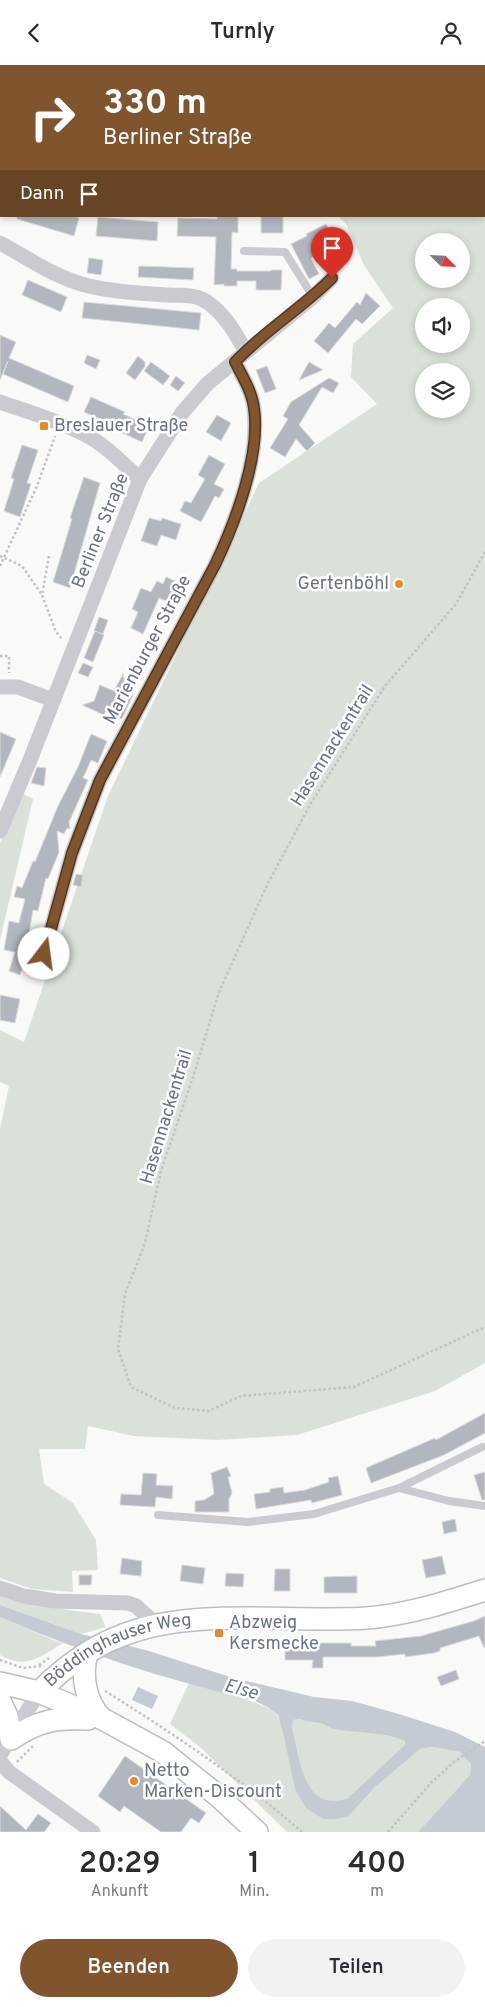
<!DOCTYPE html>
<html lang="de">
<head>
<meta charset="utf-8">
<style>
  :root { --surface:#fff; --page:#f2f2f3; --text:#2b2b33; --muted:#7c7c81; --accent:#80552e }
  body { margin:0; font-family:Overpass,sans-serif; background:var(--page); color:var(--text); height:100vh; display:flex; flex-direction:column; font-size:19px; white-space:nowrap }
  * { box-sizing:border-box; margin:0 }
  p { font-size:16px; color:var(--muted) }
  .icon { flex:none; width:28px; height:28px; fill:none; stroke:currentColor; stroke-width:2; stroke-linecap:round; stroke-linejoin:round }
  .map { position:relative; height:1767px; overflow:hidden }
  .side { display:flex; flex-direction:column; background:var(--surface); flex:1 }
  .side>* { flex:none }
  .top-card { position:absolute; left:0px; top:0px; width:485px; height:152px; box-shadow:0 2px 8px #0003; background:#80552e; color:#fff; overflow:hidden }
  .needle { width:32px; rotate:114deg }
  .controls { position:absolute; left:415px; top:168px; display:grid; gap:10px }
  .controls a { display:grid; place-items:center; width:55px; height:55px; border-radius:50%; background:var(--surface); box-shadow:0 2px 8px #0003; font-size:25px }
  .pin { position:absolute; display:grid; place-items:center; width:42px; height:42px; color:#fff; margin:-51px -21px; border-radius:50% 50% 50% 0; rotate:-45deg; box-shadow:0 0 5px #0007 }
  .pin .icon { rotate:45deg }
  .me { position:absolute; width:55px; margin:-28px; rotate:15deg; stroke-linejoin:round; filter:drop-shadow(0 0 4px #0008) }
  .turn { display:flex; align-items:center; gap:18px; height:105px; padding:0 20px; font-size:22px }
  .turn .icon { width:65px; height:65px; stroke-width:2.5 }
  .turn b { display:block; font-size:35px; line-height:42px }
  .then { display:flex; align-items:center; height:48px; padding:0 20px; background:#0003; gap:10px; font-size:19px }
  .eta { display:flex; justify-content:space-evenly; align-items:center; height:85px; text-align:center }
  .eta b { font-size:30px; font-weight:600; line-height:35px }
  .cta { display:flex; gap:10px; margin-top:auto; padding:10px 20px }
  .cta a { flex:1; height:58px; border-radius:30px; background:var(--accent); color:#fff; font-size:20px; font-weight:600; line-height:58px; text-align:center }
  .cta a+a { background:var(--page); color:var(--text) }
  header { display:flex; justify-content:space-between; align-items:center; height:65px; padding:0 20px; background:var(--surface); font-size:22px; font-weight:600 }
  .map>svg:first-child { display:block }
</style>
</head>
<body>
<header><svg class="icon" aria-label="back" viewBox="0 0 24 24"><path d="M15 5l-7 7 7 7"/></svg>Turnly<svg class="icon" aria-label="person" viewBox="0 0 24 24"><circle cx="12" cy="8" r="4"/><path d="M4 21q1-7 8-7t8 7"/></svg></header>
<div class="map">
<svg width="485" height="1767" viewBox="0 0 485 1767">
  <rect width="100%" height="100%" fill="#f9f9f7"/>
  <g fill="#d9e1d8" fill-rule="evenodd">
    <path d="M0,0H485V1298L435,1326L297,1370L218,1375L134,1371L88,1361L85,1384H39L44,1419L73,1438L96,1475L98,1505L72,1506L73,1527L32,1524L0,1513V1064L9,1021L0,1017V965L24,977L108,731L259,418L377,339L351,312L353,279L393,243L364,200L346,159L338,151H484V1H1V88ZM424,176H461V214H424ZM424,241H461V279H424ZM424,306H461V344H424Z"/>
    <polygon points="22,728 33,734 0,875 0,778"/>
    <polygon points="0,1529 53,1543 100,1549 106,1562 81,1569 0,1540"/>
    <path d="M0,1552L56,1576L63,1578C40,1592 26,1605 0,1590Z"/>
    <path d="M189,1618C207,1624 271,1637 278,1652C288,1674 290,1701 295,1724L349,1751L374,1723L420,1684L433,1682L460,1687L471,1699L470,1710L418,1767H287L200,1682L170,1659Z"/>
    <path d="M300,1654C307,1657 312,1657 319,1658C325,1659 329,1663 334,1664C358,1669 382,1666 405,1676V1681L348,1733C303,1749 300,1692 292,1662L293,1655Z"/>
  </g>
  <g fill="#c5cbd2" fill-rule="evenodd">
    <path d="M0,1540L81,1569L149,1586L230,1612L314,1632L352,1636L399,1649L455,1667L485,1682V1767H418L470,1710L471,1699L460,1687L433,1682L420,1684L374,1723L349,1751L335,1754H323L306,1743L295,1724L284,1672L278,1650L267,1642L255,1636C168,1615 82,1588 0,1552ZM300,1654C307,1657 312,1657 319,1658C325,1659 329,1663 334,1664C358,1669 382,1666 405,1676V1680L348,1733C303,1749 300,1692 292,1662L293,1655Z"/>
    <polygon points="138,1622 158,1631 152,1644 132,1635"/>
  </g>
  <g fill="#b2b6bf" stroke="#dbdbd9">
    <polygon points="17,151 74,151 79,153 74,171 17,154"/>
    <polygon points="217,151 238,151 238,168 232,167 231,204 237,204 237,206 271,206 271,205 282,205 281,225 256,225 256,216 237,216 237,221 224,221 224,219 214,220 216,172 177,171 178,153 217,154"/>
    <rect x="261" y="151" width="22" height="17"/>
    <polygon points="98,152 158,157 157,176 96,171"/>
    <polygon points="326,159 336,179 341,176 345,186 335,191 332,183 311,193 319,209 309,214 291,179 307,171 306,169"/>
    <polygon points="89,193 103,195 101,210 87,208"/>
    <polygon points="139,201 194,203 193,215 138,212"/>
    <polygon points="28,215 67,232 61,247 22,230"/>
    <polygon points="366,228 380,241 362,259 356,254 328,288 314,276 329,258 335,263 357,237 360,240"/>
    <polygon points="84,237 201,248 199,265 82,253"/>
    <polygon points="0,270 16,277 9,293 74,321 68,337 3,309 8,296 0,315"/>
    <polygon points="87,290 100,295 96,304 84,298"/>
    <polygon points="138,291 145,297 145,301 135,315 126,308"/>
    <polygon points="151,297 170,311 163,320 144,306"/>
    <polygon points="309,297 323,305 299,315"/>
    <polygon points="267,301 276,324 265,328 256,305"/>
    <polygon points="176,311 185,318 178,326 170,320"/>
    <polygon points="329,313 339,318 333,328 322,322 299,360 315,378 307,386 296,374 285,392 270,383 288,354 283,351 291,337"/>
    <polygon points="91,332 125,347 123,349 149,361 142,377 116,365 118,362 84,347"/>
    <polygon points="217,350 231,358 221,376 206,367"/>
    <polygon points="22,380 38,385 27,418 31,419 20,452 4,446 14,414 11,413"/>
    <polygon points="209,390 225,399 214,419 224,424 219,433 215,431 201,457 180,446 185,436 191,438 205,414 198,410"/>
    <polygon points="84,412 100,418 70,523 53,517 72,454 70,453"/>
    <polygon points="149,453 161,456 162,453 181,459 176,475 161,470 157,481 141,476"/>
    <polygon points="166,512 177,517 168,537 159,533 143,569 131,563 138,547 132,544 141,523 151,527 157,516 163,519"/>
    <polygon points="99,552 108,555 103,569 94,566"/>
    <polygon points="95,566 104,570 93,597 84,593"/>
    <polygon points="83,598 93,602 88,612 78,608"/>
    <polygon points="123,609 126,624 131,626 129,629 133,630 122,654 105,647 104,650 82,640 94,636 100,620 114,626"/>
    <polygon points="0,667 16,674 0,712"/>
    <polygon points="91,669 107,676 98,698 91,695 83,713 88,715 69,757 70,764 67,763 64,769 57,766 59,787 48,814 46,813 38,846 33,845 24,897 20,910 9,906 15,887 4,885 9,856 19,858 25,834 14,832 17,821 22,823 33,796 35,797 58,741 78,702"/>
    <polygon points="37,702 46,703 44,721 31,718"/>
    <polygon points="76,809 83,810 81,822 73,820"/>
    <polygon points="0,930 20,934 15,958 0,955"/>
    <polygon points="485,1348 485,1368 444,1390 371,1418 366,1403 435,1373 436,1375"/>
    <polygon points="227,1402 231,1411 228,1412 232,1428 229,1434 229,1447 195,1447 195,1436 204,1435 214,1429 211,1408"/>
    <polygon points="485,1407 485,1435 482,1435 474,1410"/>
    <polygon points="143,1408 157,1409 156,1420 173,1421 172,1434 156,1432 155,1442 120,1440 121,1429 141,1430"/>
    <polygon points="338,1411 342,1430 312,1438 311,1435 256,1444 254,1429 270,1427 270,1424 283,1422 284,1428 305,1425 329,1417 328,1413"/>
    <polygon points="455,1454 457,1466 444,1469 442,1457"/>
    <polygon points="442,1491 446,1509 426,1513 422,1495"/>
    <polygon points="122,1493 142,1496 141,1511 120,1509"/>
    <polygon points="182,1500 205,1503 203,1519 180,1516"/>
    <polygon points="275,1504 290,1504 290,1526 274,1526"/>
    <polygon points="226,1508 244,1509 243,1522 225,1521"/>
    <polygon points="79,1510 92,1510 91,1520 79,1520"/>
    <polygon points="357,1511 357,1528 324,1528 324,1512"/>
    <polygon points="485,1551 485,1582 484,1583 479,1571 440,1583 440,1586 434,1588 405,1592 405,1589 377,1592 323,1592 323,1603 312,1603 313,1595 285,1595 285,1578 351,1578 351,1581 376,1581 375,1576 421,1571 474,1556"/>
    <polygon points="456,1605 459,1614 441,1621 437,1612"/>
    <polygon points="125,1691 206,1748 199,1758 191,1753 181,1767 161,1767 124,1741 120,1747 98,1731"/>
    <polygon points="0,1741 26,1765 38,1749 51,1758 44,1767 0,1767"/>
  </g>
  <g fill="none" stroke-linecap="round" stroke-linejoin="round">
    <defs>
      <g id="secondary">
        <path d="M87,1588C81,1610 85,1636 101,1653"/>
        <polyline points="0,1618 39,1627 101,1653 163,1687 217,1730 257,1767"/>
        <path id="s1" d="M39,1627C63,1603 90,1582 123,1570C193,1542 291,1558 367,1553C407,1550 447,1537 485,1525"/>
        <path d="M0,1636L7,1651L11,1674C39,1655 56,1653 88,1654"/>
      </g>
    </defs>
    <use href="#secondary" stroke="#bbbec5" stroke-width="24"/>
    <g stroke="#c0c2c5" stroke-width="2.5" stroke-dasharray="2.5 2.5" stroke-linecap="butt">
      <polyline points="70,0 72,1"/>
      <polyline points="325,0 330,1"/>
      <polyline points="279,1 287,0"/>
      <polyline points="484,37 485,38"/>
      <polyline points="485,487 456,539 385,621 311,738 267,820 219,927 194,1009 161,1106 145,1178 125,1229 118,1284 131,1322 175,1343 209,1346 241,1331 354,1322 485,1262"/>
      <polyline points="0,491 22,501 42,530"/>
      <polyline points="49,491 42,530 56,567 63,575"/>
      <polyline points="0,501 37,421 55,371"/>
      <polyline points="0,591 9,591 9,608"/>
      <polyline points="0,1595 23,1603 41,1601"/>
      <polyline points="39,1600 49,1593"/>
      <path d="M105,1626C174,1669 241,1714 302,1767"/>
      <polyline points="17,1697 33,1681"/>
      <polyline points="388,1767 431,1718 454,1697 485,1676"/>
    </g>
    <g stroke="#c9cbd0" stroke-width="8">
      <polyline points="244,186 285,187 313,232"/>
      <polyline points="399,1423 449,1436 485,1441"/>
      <polyline points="158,1450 248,1457 314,1449 399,1423 482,1382"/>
    </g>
    <g stroke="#c9cbd0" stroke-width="15">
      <path d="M0,178C28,193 54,212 85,220C112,227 140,228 168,230C180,231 191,229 202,234C221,244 236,268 245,286"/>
      <path d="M0,337C29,347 59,356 86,370C107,381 123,399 140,414"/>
      <polyline points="0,622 18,622 53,635"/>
      <polyline points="0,766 30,695 140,414 182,348 207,319 313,232 332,213"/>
      <path d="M44,889L72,788L100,715L215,500C236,455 260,394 254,344C252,327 243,312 235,297"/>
      <polyline points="0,1523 24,1531 55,1536 128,1538 136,1541 157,1560"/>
      <polyline points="0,1690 39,1627"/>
      <polyline points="0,1696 9,1707 93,1767"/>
    </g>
    <use href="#secondary" stroke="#fff" stroke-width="21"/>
  </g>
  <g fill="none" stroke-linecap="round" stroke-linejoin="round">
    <defs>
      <path id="route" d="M44,889L72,788L100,715L215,500C235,458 261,390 254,343C252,327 243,312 235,297C264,266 302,243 332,213"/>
    </defs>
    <use href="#route" stroke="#53371e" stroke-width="12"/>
    <use href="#route" stroke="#80552e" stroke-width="9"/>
  </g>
  <g fill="#e98928" stroke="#fff" stroke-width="2">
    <rect x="39" y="356" width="10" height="10" rx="2.5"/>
    <circle cx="399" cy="519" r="5"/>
    <rect x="214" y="1563" width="10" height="10" rx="2.5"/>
    <circle cx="134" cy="1716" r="5"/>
  </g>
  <g text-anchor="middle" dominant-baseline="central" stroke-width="5" stroke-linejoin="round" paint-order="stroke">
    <g font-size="18" fill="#677189" stroke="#fff" text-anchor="start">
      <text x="54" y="361">Breslauer Straße</text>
      <text x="389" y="519" text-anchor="end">Gertenböhl</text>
      <text x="229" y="1558">Abzweig<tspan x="229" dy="21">Kersmecke</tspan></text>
      <text x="144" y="1706">Netto<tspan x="144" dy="21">Marken-Discount</tspan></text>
    </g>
    <g font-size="18" fill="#677189" stroke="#fff">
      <text transform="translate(101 466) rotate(-68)">Berliner Straße</text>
      <text transform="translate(148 585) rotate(-62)">Marienburger Straße</text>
      <text transform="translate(333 681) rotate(-58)">Hasennackentrail</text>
      <text transform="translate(167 1052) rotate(-73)">Hasennackentrail</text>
      <text stroke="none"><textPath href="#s1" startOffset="92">Böddinghauser Weg</textPath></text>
    </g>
    <g font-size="19" font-style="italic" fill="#69788b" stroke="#fff">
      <text transform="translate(241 1625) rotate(15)">Else</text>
    </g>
  </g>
</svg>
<div class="controls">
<a><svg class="needle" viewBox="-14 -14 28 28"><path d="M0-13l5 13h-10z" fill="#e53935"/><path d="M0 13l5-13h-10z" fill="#7c7c81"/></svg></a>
<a><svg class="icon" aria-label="sound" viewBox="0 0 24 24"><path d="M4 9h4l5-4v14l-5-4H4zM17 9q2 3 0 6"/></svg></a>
<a><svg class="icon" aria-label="layers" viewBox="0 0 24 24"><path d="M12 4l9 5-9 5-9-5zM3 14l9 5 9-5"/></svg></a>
</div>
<div class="pin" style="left:332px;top:213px;background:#d93025"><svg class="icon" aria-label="arrive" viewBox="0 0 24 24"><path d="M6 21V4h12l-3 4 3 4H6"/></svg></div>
<svg class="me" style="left:44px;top:889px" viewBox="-20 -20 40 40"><circle r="19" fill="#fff"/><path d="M0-13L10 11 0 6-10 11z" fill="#80552e"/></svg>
<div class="top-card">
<div class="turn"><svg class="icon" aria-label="right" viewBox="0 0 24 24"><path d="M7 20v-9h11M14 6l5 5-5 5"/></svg><div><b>330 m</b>Berliner Straße</div></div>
<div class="then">Dann<svg class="icon" aria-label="arrive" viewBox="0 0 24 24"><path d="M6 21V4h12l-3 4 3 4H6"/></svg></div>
</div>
</div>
<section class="side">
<div class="eta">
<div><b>20:29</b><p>Ankunft</p></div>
<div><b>1</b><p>Min.</p></div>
<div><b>400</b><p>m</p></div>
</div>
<div class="cta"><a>Beenden</a><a>Teilen</a></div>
</section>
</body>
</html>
